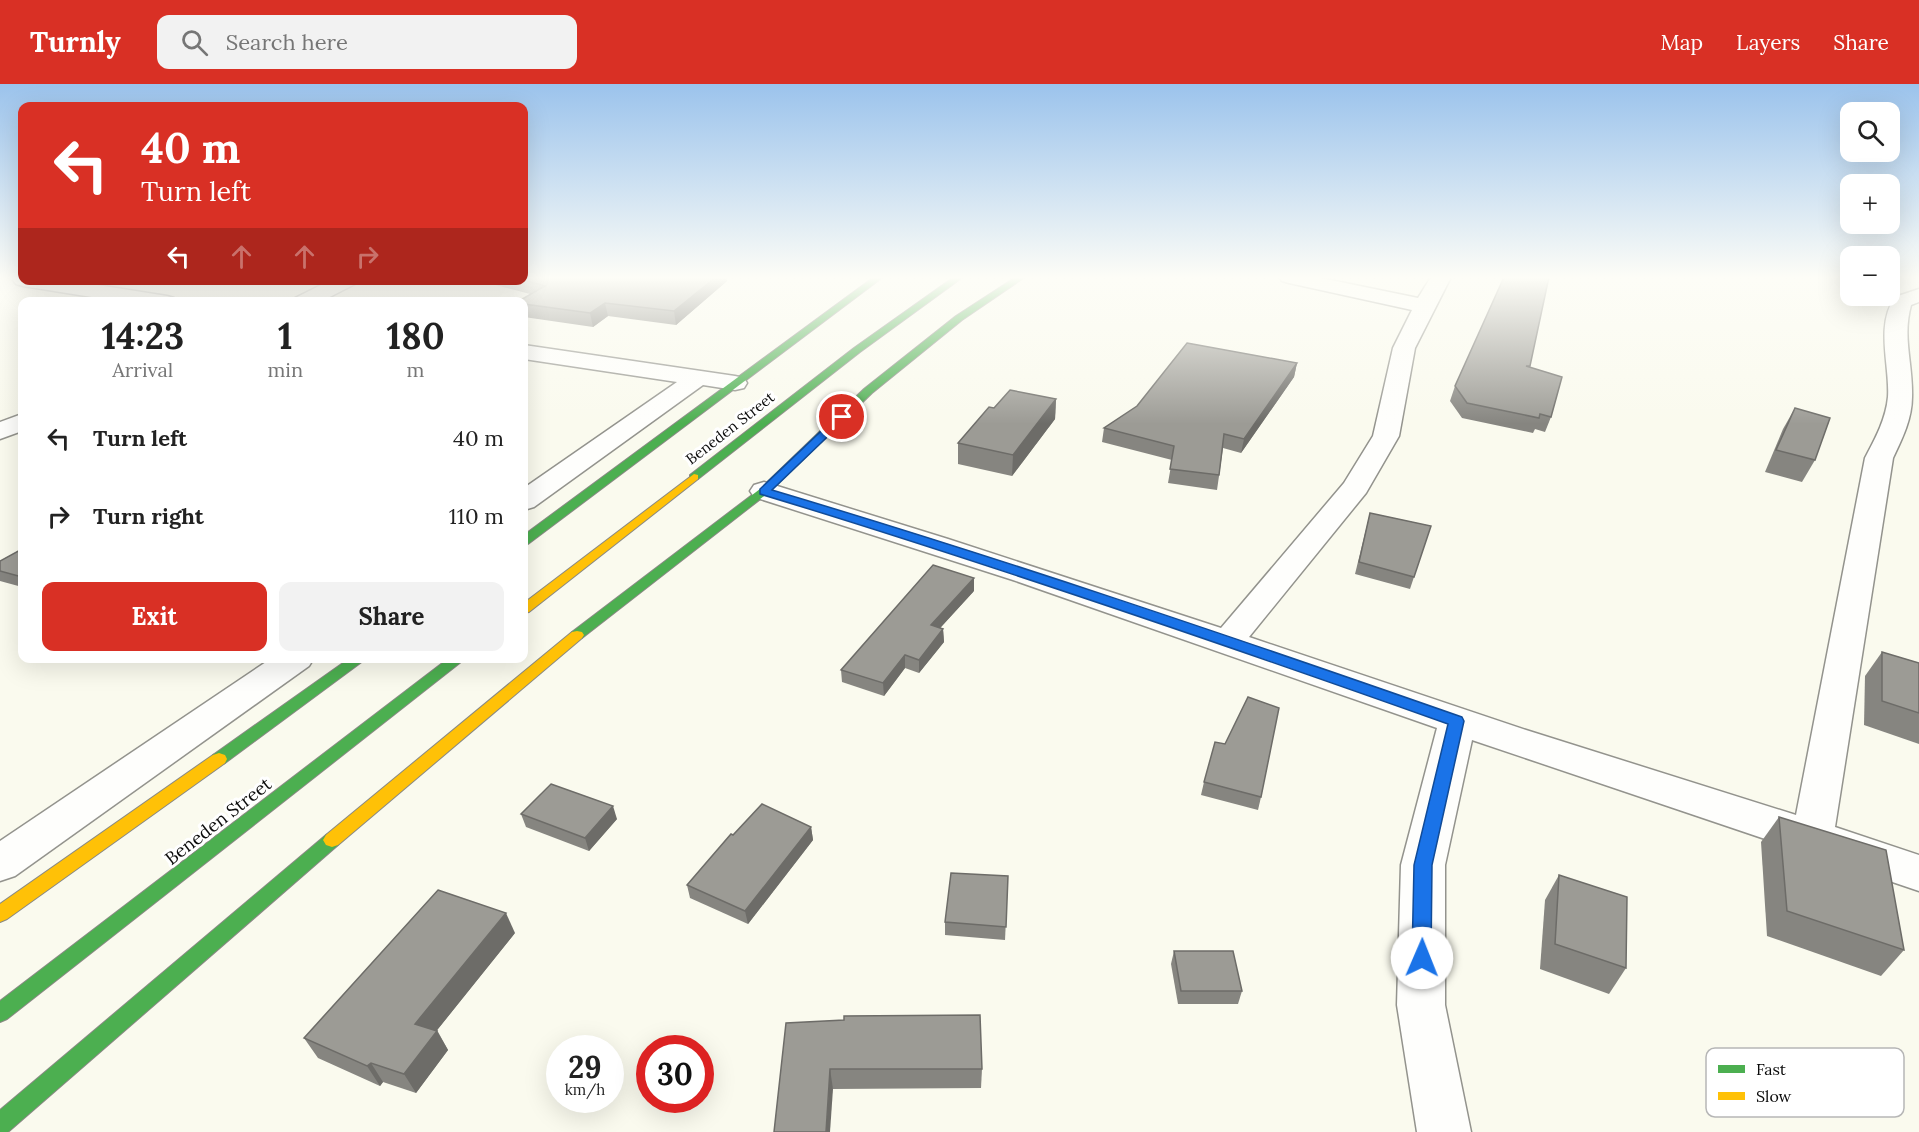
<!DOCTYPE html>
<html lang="en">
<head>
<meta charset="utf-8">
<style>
  :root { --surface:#fff; --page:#f2f2f2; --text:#222; --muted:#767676; --accent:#d93025 }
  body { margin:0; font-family:Lora,serif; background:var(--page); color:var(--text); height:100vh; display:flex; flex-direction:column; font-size:22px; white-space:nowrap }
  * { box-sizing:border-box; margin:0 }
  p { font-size:20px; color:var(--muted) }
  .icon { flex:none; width:33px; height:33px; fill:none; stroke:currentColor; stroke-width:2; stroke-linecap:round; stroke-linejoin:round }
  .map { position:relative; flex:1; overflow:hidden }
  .side { position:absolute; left:18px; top:213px; width:510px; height:366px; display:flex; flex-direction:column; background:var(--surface); border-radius:12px; box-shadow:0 6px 24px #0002 }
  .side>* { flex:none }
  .hud { position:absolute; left:18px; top:18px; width:510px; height:183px; border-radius:12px; box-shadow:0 6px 24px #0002; background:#d93025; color:#fff; overflow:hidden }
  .buttons { position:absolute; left:1840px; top:18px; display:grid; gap:12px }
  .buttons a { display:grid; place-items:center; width:60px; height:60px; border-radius:12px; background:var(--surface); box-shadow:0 6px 24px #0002; font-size:30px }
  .speed { position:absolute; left:546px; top:951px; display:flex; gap:12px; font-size:30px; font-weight:700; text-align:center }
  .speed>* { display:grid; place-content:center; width:78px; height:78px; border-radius:50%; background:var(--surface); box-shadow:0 6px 24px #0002; line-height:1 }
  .speed small { font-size:15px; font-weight:400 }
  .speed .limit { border:9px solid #d22; background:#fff; color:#111 }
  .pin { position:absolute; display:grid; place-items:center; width:51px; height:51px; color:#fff; margin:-26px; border:3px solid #fff; border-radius:50%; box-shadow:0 2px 6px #0007 }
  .me { position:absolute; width:66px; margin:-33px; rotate:1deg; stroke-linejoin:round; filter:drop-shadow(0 0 4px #0008) }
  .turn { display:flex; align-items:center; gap:21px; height:126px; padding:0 24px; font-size:27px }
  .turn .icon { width:78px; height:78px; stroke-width:2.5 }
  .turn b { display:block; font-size:42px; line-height:51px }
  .lanes { display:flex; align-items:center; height:57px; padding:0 24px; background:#0003; justify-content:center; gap:30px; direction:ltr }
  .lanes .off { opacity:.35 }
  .eta { display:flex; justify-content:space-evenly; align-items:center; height:102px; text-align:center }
  .eta b { font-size:36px; font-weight:800; line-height:42px }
  .primary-button { display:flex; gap:12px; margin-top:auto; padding:12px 24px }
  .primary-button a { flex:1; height:69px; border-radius:12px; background:var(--accent); color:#fff; font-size:24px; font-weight:800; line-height:69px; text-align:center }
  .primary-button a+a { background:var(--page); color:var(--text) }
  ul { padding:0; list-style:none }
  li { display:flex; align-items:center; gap:18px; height:78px; padding:0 24px }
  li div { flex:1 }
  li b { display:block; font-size:22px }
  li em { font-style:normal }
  header { display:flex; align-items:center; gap:36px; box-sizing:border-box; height:84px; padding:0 30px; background:var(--accent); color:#fff }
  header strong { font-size:28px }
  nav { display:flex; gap:33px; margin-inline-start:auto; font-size:21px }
  .search { width:420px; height:54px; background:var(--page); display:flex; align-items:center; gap:15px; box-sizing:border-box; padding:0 21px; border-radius:12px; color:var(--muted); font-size:22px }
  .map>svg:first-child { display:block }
</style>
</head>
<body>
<header>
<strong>Turnly</strong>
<div class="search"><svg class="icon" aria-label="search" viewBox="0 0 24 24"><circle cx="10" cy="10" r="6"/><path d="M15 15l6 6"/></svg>Search here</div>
<nav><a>Map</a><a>Layers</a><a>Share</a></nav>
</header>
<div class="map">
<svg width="1919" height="1048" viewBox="0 0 1919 1048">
  <rect width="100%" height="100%" fill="#fafaee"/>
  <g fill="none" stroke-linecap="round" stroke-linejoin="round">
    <defs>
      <g id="street">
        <polygon points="15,193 22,193 22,196 66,196 167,212 174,214 177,218 123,218 23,202 16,200 13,196"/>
        <path d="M1279,193H1316L1418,214L1431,193H1451L1415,264L1399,352L1366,409L1249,553L1526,646L1796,731L1865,374C1875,355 1886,335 1888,313C1890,281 1875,242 1895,213L1919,205V218L1911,221C1902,254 1913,279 1912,313C1912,335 1902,355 1893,374L1835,743L1919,771V807L1472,656L1445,781V921L1471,1048H1417L1397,921L1401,781L1437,644L1013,496L754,413L750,407L754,401L764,398L774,401L948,455L1221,544L1344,399L1373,352L1393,264L1412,226L1289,199L1282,197Z"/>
        <polygon points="331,196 358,196 355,200 320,218 292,218 295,214"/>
        <polygon points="524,261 735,292 744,294 747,299 744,304 735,306 703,301 534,423 524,426 524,404 677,298 524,275"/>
        <polygon points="22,330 22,347 0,355 0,338"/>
        <polygon points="272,574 314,574 309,582 15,792 0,797 0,757"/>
      </g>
      <g id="fast">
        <polygon points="874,193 883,193 528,460 524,461 524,451"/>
        <polygon points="954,193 963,193 860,268 698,395 690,395 690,391 854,264"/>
        <polygon points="1016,193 1025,193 962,236 872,309 768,409 582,554 572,554 570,551 572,548 760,405 864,305 956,232"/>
        <polygon points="350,574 367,574 225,679 219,681 213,679 211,675 213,671"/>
        <polygon points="449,574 466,574 7,935 0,938 0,917"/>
        <polygon points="332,749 338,751 341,756 338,761 8,1048 0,1048 0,1026 326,751"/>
      </g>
      <g id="slow">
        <polygon points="694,390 698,391 698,395 529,528 524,529 524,519"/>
        <polygon points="577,547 582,548 584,551 582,554 338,761 332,763 326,761 323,756 326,751 572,548"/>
        <polygon points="219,669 225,671 227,675 225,679 7,835 0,838 0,820 213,671"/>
      </g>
    </defs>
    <use href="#street" stroke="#93938d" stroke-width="3"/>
    <use href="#fast" stroke="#898984" stroke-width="2"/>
    <use href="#slow" stroke="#898984" stroke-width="2"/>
    <use href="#street" fill="#fefefc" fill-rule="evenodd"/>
    <use href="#fast" fill="#4caf50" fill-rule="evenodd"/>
    <use href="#slow" fill="#ffc107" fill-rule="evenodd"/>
  </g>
  <g fill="#868580">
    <polygon points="524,193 727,193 727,197 676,241 608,232 593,243 524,233 524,218 530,210 484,198 483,196 524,196"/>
    <polygon points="1549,193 1529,283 1551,333 1545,348 1535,345 1533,349 1462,334 1450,317 1455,302"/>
    <polygon points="1297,279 1294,293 1241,369 1223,364 1217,406 1168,399 1172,376 1102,358 1104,344"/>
    <polygon points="1056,315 1055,335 1012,392 958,380 958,359 994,324"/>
    <polygon points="1795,324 1815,376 1802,398 1765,388 1783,345"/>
    <polygon points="1370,429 1431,442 1410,505 1355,490"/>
    <polygon points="22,465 22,503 0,497 0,477"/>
    <polygon points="974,507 940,544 943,545 944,558 919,589 905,584 884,612 842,598 841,586"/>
    <polygon points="1882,568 1919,579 1919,660 1864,641 1865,592"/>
    <polygon points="1225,660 1261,713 1258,726 1201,711 1204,698"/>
    <polygon points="521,730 617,735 589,767 526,743"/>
    <polygon points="1779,733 1904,866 1881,892 1767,852 1761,758"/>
    <polygon points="811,743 813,756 748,840 690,814 687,801 733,751"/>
    <polygon points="1559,791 1626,884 1609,910 1540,885 1545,816"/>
    <polygon points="1008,792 1005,856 945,851 945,838"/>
    <polygon points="515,849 437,946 448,966 416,1009 383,998 380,1002 318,974 304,954"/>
    <polygon points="1174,867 1242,907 1238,920 1178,920 1171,880"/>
    <polygon points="786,939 982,985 981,1004 833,1005"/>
  </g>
  <g fill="#6d6c68">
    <polygon points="716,193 727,193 727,197 676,241 674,227"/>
    <polygon points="605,219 608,232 593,243 590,229"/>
    <polygon points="1297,279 1294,293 1241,369 1244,355"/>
    <polygon points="1056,315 1055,335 1012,392 1013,371"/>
    <polygon points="974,494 974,507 931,554 931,541"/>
    <polygon points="943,545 944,558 919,589 919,576"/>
    <polygon points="905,571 905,584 884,612 883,599"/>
    <polygon points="613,722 617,735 589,767 585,754"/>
    <polygon points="811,743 813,756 748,840 745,827"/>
    <polygon points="506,829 515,849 426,960 415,940"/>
    <polygon points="437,947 448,966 416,1009 404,990"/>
    <polygon points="371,979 383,998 380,1002 367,982"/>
    <polygon points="830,985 833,1005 830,1048 826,1048"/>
  </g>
  <g fill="#9c9b95" stroke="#6d6c68" stroke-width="1.5">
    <polygon points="524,193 716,193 674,227 605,219 590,229 524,220 524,218 517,218 545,202 524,196"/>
    <polygon points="1504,193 1549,193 1530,282 1526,282 1562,293 1551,333 1540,330 1539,334 1467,319 1455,302"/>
    <polygon points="1187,259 1297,279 1244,355 1224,350 1219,391 1170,385 1174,362 1104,344 1137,322"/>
    <polygon points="1010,306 1056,315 1013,371 958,359 989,323 994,324"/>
    <polygon points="1795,324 1830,334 1815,376 1776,366"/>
    <polygon points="1370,429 1431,442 1414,493 1359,478"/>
    <polygon points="22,465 22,493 0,487 0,477"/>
    <polygon points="933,481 974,494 931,541 943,545 919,576 905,571 883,599 841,586"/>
    <polygon points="1882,568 1919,579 1919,629 1882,617"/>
    <polygon points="1248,613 1279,624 1261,713 1204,698 1215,658 1225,660"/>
    <polygon points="551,700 613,722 585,754 521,730"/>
    <polygon points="762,720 811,743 745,827 687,801 731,750 733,751"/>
    <polygon points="1779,733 1886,766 1904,866 1787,827"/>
    <polygon points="951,789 1008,792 1006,843 945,838"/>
    <polygon points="1559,791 1627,813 1626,884 1555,860"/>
    <polygon points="438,806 506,829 415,940 437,947 404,990 371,979 367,982 304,954"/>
    <polygon points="1174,867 1233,867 1242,907 1181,907"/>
    <polygon points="980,931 982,985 830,985 826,1048 774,1048 786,939 844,936 844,932"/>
  </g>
  <linearGradient id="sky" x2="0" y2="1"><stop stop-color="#9bc3ec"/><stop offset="0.57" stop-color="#fdfdf7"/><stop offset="1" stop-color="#fdfdf7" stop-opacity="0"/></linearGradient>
  <rect width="1919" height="340" fill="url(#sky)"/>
  <path fill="#1a73e8" stroke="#114b97" stroke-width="1.5" d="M842,330L846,331V335L772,406C1004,475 1233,553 1462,633L1464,637L1432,781L1431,874L1428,880L1422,883L1415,880L1412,874L1414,781L1448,640C1220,559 991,480 760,410V405L838,331Z"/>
  <g text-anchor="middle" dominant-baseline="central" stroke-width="6" stroke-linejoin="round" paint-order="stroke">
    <g font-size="15" fill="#0b0b0b" stroke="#fff">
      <text transform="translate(730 344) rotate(-38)">Beneden Street</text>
    </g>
    <g font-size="18" fill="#0b0b0b" stroke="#fff">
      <text transform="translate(218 737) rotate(-38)">Beneden Street</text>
    </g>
  </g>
  <rect x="1706" y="964" width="198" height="69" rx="9" fill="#fff" stroke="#b6b6b6" stroke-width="1.5"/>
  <rect x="1718" y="981" width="27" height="8" fill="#4caf50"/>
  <rect x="1718" y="1008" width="27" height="8" fill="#ffc107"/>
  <g font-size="16" fill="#0b0b0b">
    <text x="1756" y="991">Fast</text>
    <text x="1756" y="1018">Slow</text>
  </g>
</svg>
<div class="buttons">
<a><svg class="icon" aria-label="search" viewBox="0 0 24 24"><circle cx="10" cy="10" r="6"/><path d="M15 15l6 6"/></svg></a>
<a>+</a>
<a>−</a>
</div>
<div class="speed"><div>29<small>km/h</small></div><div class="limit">30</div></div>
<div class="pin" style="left:842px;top:333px;background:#d93025"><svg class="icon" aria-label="arrive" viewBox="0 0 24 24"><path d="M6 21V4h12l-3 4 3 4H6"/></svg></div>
<svg class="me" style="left:1422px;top:874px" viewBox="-20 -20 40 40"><circle r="19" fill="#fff"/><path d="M0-13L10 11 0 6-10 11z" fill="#1a73e8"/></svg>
<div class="hud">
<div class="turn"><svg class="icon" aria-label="left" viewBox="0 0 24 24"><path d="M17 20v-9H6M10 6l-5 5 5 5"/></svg><div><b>40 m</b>Turn left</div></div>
<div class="lanes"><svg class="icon" aria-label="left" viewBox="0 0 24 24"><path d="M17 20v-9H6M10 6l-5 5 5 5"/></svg><svg class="icon off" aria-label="ahead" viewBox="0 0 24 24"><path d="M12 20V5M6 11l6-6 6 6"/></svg><svg class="icon off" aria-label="ahead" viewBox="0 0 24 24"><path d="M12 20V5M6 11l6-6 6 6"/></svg><svg class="icon off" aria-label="right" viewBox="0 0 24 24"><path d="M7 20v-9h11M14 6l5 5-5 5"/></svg></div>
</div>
<section class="side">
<div class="eta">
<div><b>14:23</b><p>Arrival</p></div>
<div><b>1</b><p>min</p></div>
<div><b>180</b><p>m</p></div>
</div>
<ul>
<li><svg class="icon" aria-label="left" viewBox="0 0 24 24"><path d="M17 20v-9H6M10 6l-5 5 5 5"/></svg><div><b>Turn left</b></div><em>40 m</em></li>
<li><svg class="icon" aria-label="right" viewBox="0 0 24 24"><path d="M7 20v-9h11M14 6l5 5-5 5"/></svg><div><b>Turn right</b></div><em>110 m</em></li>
</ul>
<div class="primary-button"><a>Exit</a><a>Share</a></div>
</section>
</div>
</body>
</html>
